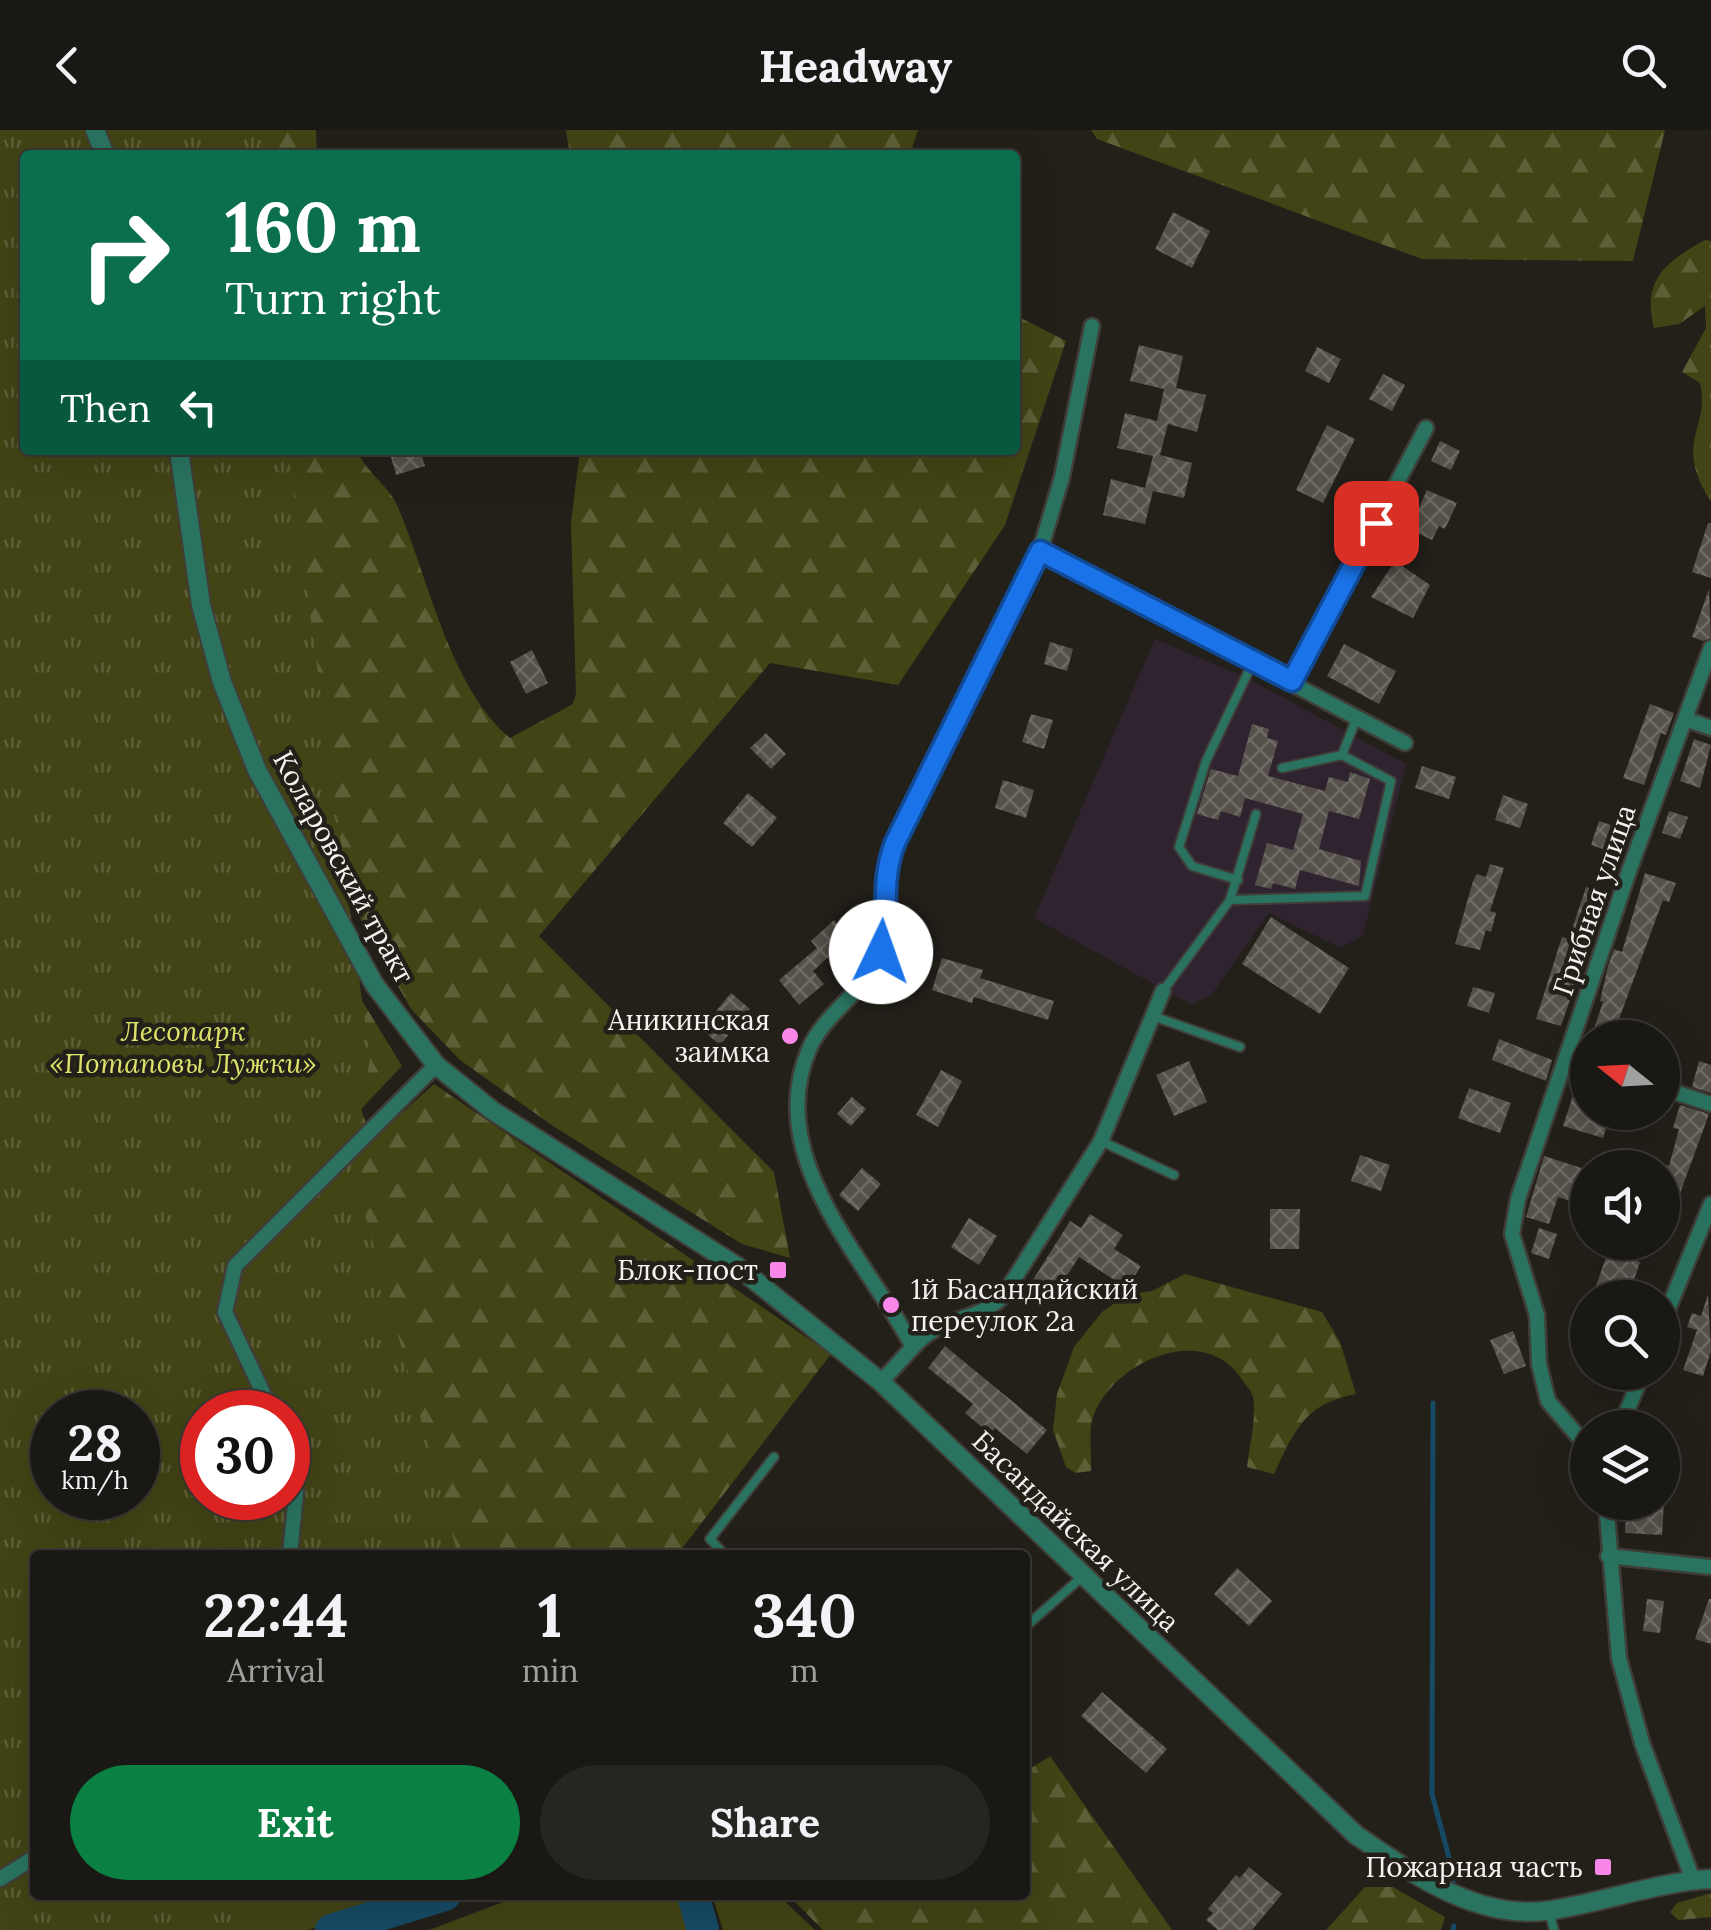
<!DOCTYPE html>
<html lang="en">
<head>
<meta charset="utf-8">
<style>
  :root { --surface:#1a1814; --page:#272522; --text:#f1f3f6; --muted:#9fa0a0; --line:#383734; --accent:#0b8043 }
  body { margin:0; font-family:Lora,serif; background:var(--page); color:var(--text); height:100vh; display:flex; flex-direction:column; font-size:38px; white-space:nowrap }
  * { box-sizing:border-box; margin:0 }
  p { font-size:32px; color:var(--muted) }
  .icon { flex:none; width:55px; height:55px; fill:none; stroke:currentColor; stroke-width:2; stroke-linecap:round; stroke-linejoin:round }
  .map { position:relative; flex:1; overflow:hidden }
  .panel { position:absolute; left:30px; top:1420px; width:1000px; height:350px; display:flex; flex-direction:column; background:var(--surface); border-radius:10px; box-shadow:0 10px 40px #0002,0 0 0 2px var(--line) }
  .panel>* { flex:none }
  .banner { position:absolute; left:20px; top:20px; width:1000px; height:305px; border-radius:10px; box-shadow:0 10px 40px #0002,0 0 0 2px var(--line); background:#0b6e4f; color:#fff; overflow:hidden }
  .needle { width:65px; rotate:288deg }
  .fabs { position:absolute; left:1570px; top:890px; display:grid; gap:20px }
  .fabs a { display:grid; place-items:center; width:110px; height:110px; border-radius:50%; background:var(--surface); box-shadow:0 10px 40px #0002,0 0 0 2px var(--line); font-size:50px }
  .speed { position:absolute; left:30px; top:1260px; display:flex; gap:20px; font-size:50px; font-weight:700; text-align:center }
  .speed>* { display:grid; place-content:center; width:130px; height:130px; border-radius:50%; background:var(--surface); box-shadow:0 10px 40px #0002,0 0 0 2px var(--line); line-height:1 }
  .speed small { font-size:25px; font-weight:400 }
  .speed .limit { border:15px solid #d22; background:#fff; color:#111 }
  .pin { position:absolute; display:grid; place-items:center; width:85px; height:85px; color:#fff; margin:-42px; border-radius:20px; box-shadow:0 5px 15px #0006 }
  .me { position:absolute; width:110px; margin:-55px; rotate:3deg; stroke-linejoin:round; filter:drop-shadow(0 0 8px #0008) }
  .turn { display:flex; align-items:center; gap:35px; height:210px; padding:0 40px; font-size:45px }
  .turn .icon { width:130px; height:130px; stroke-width:2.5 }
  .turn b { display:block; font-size:70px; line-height:85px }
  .then { display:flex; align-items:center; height:95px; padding:0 40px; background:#0003; gap:20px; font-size:38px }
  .eta { display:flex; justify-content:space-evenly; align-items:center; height:170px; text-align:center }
  .eta b { font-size:60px; font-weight:700; line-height:70px }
  .primary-button { display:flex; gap:20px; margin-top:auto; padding:20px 40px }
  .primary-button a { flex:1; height:115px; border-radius:60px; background:var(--accent); color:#fff; font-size:40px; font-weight:700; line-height:115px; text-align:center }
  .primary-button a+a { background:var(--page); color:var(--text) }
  header { display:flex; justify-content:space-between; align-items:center; height:130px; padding:0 40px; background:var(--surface); font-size:45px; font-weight:700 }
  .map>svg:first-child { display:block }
</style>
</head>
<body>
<header><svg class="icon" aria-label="back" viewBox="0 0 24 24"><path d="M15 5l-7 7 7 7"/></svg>Headway<svg class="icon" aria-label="search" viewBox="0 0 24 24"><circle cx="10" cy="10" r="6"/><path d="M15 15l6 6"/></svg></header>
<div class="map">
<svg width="1711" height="1800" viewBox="0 0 1711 1800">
  <defs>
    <pattern id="forest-firs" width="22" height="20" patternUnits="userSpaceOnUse" patternTransform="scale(2.5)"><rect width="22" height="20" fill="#424415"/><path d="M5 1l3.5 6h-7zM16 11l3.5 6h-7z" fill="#5e5f37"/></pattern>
    <pattern id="park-tufts" width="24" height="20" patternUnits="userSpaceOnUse" patternTransform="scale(2.5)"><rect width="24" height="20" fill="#424415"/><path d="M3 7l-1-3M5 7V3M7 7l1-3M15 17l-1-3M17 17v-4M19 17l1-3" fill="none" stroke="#5e5f37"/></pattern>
    <pattern id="building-cross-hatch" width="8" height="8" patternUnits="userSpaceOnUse" patternTransform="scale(2.5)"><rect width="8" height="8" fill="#55514a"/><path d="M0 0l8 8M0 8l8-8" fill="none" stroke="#6e6a64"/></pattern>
  </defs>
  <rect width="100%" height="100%" fill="#23201a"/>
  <polygon fill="#2f2330" points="1155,509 1247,548 1406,634 1363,805 1341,818 1269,783 1212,864 1192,875 1034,788"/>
  <g fill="#424415">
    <polygon points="266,1765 414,1765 419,1767 307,1800 220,1800"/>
    <polygon points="522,1765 685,1765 692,1800 429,1800"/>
    <polygon points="712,1765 778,1765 815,1800 723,1800"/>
  </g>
  <g fill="url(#forest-firs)" fill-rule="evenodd">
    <path d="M0,0H66L25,25V320L402,936L361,979L372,1010L434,954L831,1224L677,1425H35V1765L0,1800ZM52,1282H138V1368H52ZM202,1282H288V1368H202Z"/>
    <polygon points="130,0 316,0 317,25 140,25"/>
    <polygon points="566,0 918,0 910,25 570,25"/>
    <polygon points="1091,0 1665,0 1633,131 1422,129 1097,9"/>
    <path d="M1705,110L1711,111V372C1672,311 1711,298 1700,253L1682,242L1706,198L1705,176L1679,194L1654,198C1642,150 1664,133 1705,110Z"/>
    <path d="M1015,185L1066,211L1005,395L898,555L770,533L539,806L774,1042L790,1128L742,1114L553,996L460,930L411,879L320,717L213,320H357C365,341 388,355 397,375C428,446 449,557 510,608L573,574L576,564L571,393L580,320H1015Z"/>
    <path d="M1185,1144L1322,1182L1340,1212L1356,1264C1304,1274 1295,1300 1274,1344L1247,1337C1249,1317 1257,1287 1253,1267C1252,1261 1244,1253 1241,1248C1203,1192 1113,1231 1093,1287C1088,1301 1092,1325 1091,1341L1076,1343L1066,1337L1053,1300L1057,1264L1074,1217L1102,1182L1126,1165L1152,1161Z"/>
    <polygon points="1050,1626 1172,1800 823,1800 788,1765 1025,1765 1025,1642"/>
    <polygon points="1365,1757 1393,1757 1445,1787 1441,1800 1326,1800"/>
    <polygon points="1711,1763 1711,1787 1678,1790 1670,1782 1677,1773"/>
  </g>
  <path fill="url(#park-tufts)" fill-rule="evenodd" d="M0,0H276L277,25H25V320H288L370,929L351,1033L458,1425H35V1765H309L222,1800H0ZM52,1282H138V1368H52ZM202,1282H288V1368H202Z"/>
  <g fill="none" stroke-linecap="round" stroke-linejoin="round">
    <g stroke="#164a64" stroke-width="5">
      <polyline points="1433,1273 1432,1664 1455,1750"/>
      <polyline points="1453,1800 1454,1796"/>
    </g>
    <g stroke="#164a64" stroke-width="32">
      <polyline points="693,1765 703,1800"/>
      <polyline points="331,1800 445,1765"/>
    </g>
  </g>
  <g fill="url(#building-cross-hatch)">
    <polygon points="1173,82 1210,101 1192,138 1155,119"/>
    <polygon points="1139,215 1183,226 1176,258 1206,265 1197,302 1168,294 1160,325 1192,333 1184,368 1153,361 1145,394 1103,385 1111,349 1145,358 1153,326 1117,318 1125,283 1157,291 1164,259 1130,251"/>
    <polygon points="1317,217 1341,229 1329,253 1305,241"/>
    <polygon points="1383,244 1405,255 1392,281 1369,269"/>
    <polygon points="1327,295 1355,309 1323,373 1296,360"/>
    <polygon points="1440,311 1460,321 1451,340 1431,331"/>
    <polygon points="389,320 420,320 425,336 396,345"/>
    <polygon points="1427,360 1457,373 1445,399 1439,396 1432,410 1409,399"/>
    <polygon points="1389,391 1410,401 1401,420 1379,410"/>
    <polygon points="1708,393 1711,393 1711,448 1692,442"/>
    <polygon points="1395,431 1430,455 1413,488 1371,467"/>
    <polygon points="1709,459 1711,508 1703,511 1692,507"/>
    <polygon points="1050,512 1073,519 1067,541 1044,534"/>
    <polygon points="1344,514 1396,541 1379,574 1327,546"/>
    <polygon points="532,520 548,553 526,564 510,532"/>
    <polygon points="1650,574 1674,583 1666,605 1661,603 1644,655 1623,648"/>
    <polygon points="1031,584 1053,590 1044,619 1022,612"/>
    <polygon points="1252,594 1269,599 1267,608 1278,611 1268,646 1325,661 1329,647 1348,652 1350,642 1370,649 1359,689 1329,681 1319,719 1361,731 1359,756 1300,740 1295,759 1273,753 1271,759 1255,755 1267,713 1293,720 1303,684 1245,668 1240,687 1221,681 1218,690 1197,684 1211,639 1238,646"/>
    <polygon points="766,603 786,624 771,639 750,618"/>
    <polygon points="1694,609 1711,615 1700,658 1680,651"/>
    <polygon points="1422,636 1456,647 1449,669 1415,658"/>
    <polygon points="1003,650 1034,660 1026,688 995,678"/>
    <polygon points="748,663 777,688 752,717 723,693"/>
    <polygon points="1503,665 1528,674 1520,698 1495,690"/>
    <polygon points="1669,681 1688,687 1680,709 1662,703"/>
    <polygon points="1599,691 1626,700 1618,724 1591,715"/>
    <polygon points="1490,734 1504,738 1490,781 1496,783 1491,802 1486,800 1480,820 1455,814 1473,751 1477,744 1486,747"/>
    <polygon points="1645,743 1676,753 1669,772 1663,770 1612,908 1591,908 1603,872 1600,871 1608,836 1614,819 1622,822"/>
    <polygon points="1586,757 1606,763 1561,896 1536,889 1562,807 1569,809"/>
    <polygon points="1271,787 1349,838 1320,884 1242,834"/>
    <polygon points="834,790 850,807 813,841 824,854 799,875 779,850 817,818 811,811"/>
    <polygon points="942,828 983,840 980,848 1054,871 1048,890 974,867 972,873 932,860"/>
    <polygon points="1473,857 1495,863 1489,883 1467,876"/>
    <polygon points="731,863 750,879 720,915 701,899"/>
    <polygon points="1499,909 1552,930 1546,951 1492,930"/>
    <polygon points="1189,931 1207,972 1174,986 1156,945"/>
    <polygon points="1699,931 1711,935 1711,963 1692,957"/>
    <polygon points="941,940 962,951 938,997 916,985"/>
    <polygon points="1581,941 1588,942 1588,982 1611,982 1603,1008 1563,996"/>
    <polygon points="1469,958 1511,973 1500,1003 1458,988"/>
    <polygon points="852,967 866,979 851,996 837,984"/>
    <polygon points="1680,975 1709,984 1679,1066 1662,1060 1662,1034 1669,1036 1679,999 1673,998"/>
    <polygon points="1360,1025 1390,1035 1381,1061 1351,1051"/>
    <polygon points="1544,1026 1588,1040 1588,1077 1558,1067 1549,1094 1526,1087"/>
    <polygon points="862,1038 881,1054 858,1081 839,1065"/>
    <polygon points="1270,1079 1300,1079 1299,1119 1270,1119"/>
    <polygon points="1090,1084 1123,1105 1114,1119 1141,1136 1127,1158 1079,1127 1053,1167 1031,1153 1070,1091 1081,1098"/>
    <polygon points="969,1088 997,1106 979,1135 951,1117"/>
    <polygon points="1539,1098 1557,1104 1549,1129 1531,1123"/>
    <polygon points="1608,1121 1640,1132 1628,1168 1613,1168 1595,1159"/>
    <polygon points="1708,1165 1711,1221 1703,1246 1683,1240 1697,1200 1687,1197 1692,1183 1701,1186"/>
    <polygon points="1513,1201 1526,1236 1504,1244 1490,1210"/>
    <polygon points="945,1216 1047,1300 1027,1324 995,1298 990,1304 965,1283 973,1274 928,1238"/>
    <polygon points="1636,1372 1664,1373 1662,1405 1625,1403 1626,1382 1635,1383"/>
    <polygon points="1237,1438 1272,1471 1249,1496 1214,1464"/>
    <polygon points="1647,1469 1664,1471 1660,1503 1643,1501"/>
    <polygon points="1709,1469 1711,1469 1711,1514 1695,1509"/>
    <polygon points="1102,1562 1167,1619 1146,1643 1081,1586"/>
    <polygon points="1249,1737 1282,1764 1252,1800 1218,1800 1206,1790 1213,1783 1208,1779 1236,1745 1240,1748"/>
  </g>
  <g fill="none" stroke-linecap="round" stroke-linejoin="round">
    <defs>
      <g id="service">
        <polyline points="1342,625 1357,587"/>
        <polyline points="1238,750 1192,736 1179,717 1206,631 1254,530"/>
        <polyline points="1230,770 1365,766 1391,651 1342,625 1282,638"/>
        <polyline points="1163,861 1230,770 1256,684"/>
        <polyline points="1150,885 1240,917"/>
        <polyline points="1101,1011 1174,1045"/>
        <polyline points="725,1425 710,1409 774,1327"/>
        <polyline points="1025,1497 1082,1447"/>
        <polyline points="1549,1781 1554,1800"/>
      </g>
      <g id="minor">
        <polyline points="1040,421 1405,613"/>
        <polyline points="1292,551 1426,298"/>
        <polyline points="1685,589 1711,598"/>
        <polyline points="1567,925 1588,932"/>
        <polyline points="1662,958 1711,974"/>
        <polyline points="1662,1194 1711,1074"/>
        <path d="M913,1217C944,1183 977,1194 1004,1165L1101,1011L1163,861"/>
        <path d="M881,1252L913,1217C866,1128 761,1027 810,917C826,882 865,862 879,826C888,802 882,781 883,757C883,742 889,727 895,713L1040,421L1062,347L1092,196"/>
        <polyline points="272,1282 225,1182 235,1136 436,935"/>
        <polyline points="1620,1298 1643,1242"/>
        <polyline points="1588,1318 1548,1271 1539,1234 1537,1185 1512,1104 1518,1069 1629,741 1711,518"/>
        <polyline points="288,1328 296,1363 290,1425"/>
        <polyline points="1606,1372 1619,1528 1642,1613 1693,1750"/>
        <polyline points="1608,1426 1711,1437"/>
        <polyline points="0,1749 35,1727"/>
      </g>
      <g id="tertiary">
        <polyline points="95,0 105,25"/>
        <path d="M179,320L201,475L222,552L257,640L374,854L436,935L493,981L738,1137L881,1252L1356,1705C1413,1744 1479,1792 1552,1780C1605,1772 1657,1752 1711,1749"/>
      </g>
    </defs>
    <use href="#service" stroke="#403e38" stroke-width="12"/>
    <use href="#minor" stroke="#403e38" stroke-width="19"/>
    <use href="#tertiary" stroke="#403e38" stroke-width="22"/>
    <use href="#service" stroke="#2a7360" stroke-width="8"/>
    <use href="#minor" stroke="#2a7360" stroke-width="14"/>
    <use href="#tertiary" stroke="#2a7360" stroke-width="18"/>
  </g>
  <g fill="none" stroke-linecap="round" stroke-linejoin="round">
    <defs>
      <path id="route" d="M881,822C891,782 879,755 895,713L1040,421L1292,551L1376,393"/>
    </defs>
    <use href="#route" stroke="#114b97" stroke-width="25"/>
    <use href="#route" stroke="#1a73e8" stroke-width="18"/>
  </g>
  <g fill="#f987e9" stroke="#23201a" stroke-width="4">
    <circle cx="790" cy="906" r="10"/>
    <rect x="768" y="1130" width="20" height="20" rx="5"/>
    <circle cx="891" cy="1175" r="10"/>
    <rect x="1593" y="1727" width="20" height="20" rx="5"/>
  </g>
  <g text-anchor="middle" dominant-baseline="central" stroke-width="9" stroke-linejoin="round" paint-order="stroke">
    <g font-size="28" fill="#f5f3ef" stroke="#23201a">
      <text transform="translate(344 737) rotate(61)">Коларовский тракт</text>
      <text transform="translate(1594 770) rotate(-71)">Грибная улица</text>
      <text transform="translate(1076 1401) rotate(44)">Басандайская улица</text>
    </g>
    <g font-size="28" fill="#f5f3ef" stroke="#23201a" text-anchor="end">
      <text x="770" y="890">Аникинская<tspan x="770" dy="32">заимка</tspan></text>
      <text x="758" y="1140">Блок-пост</text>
      <text x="911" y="1159" text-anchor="start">1й Басандайский<tspan x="911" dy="32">переулок 2а</tspan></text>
      <text x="1583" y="1737">Пожарная часть</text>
    </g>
    <g font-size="28" font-style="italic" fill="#dde369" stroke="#23201a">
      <text x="183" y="901">Лесопарк<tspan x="183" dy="32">«Потаповы Лужки»</tspan></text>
    </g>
  </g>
</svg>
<div class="fabs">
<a><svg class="needle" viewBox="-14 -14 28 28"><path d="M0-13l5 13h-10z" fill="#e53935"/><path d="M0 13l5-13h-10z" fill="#9fa0a0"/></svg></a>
<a><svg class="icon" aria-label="sound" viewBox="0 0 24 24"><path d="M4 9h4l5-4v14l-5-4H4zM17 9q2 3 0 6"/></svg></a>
<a><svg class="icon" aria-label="search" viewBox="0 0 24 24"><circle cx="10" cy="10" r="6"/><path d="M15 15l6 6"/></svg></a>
<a><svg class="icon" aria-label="layers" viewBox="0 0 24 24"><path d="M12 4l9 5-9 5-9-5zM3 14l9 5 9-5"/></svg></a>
</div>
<div class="speed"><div>28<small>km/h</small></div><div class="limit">30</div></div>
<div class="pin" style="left:1376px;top:393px;background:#d93025"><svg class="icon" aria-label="arrive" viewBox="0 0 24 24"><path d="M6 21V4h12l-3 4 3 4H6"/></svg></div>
<svg class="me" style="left:881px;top:822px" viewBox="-20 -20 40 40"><circle r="19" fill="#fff"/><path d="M0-13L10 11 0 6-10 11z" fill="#1a73e8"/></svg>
<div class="banner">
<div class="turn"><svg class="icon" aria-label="right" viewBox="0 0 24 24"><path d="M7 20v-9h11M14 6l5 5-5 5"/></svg><div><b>160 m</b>Turn right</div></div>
<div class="then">Then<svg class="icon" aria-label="left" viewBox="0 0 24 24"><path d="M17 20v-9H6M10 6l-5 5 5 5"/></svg></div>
</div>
<section class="panel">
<div class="eta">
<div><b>22:44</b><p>Arrival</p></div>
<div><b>1</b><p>min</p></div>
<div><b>340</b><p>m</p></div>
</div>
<div class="primary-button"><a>Exit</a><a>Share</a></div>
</section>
</div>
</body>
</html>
